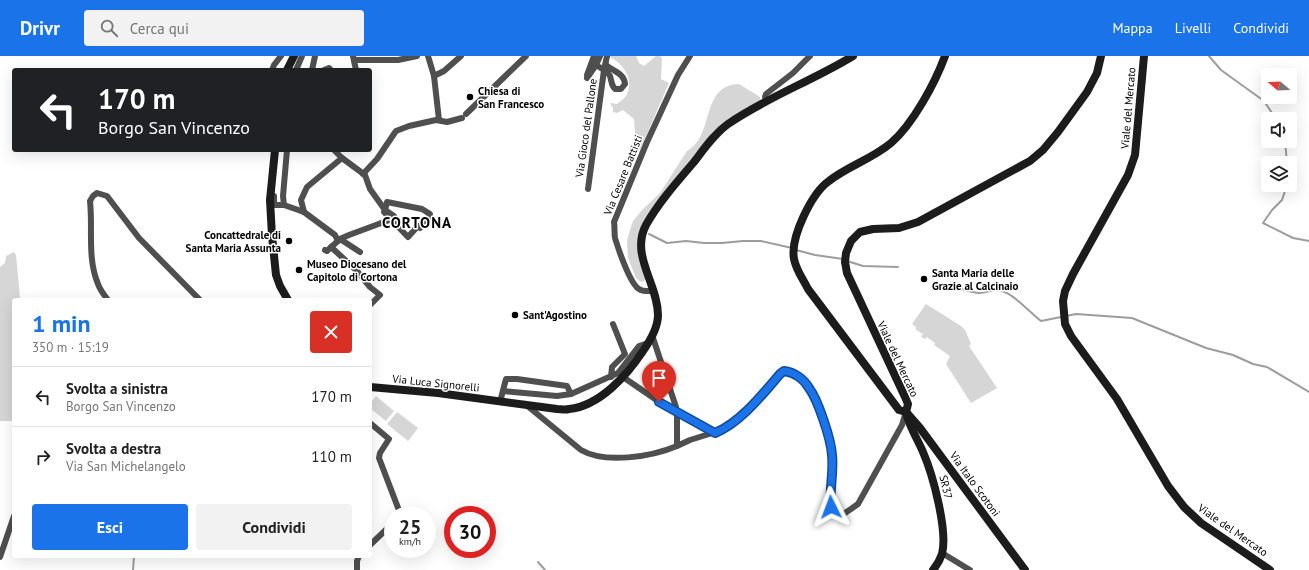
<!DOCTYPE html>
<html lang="it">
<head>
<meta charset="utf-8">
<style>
  :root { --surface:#fff; --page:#f2f2f2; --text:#222; --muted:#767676; --line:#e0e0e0; --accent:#1a73e8 }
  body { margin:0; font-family:"PT Sans",sans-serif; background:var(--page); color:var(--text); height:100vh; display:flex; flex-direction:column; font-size:15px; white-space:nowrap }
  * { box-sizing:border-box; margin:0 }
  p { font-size:13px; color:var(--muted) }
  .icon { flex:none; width:22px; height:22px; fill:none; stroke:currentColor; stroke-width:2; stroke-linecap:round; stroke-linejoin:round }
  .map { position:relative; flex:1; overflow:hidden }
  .sheet { position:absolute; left:12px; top:242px; width:360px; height:260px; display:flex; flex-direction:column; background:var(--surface); border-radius:4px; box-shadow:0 4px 16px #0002 }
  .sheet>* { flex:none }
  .top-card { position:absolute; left:12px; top:12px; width:360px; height:84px; border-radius:4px; box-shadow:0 4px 16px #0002; background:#202124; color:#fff; overflow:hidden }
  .needle { width:26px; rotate:289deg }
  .buttons { position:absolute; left:1261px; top:12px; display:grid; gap:8px }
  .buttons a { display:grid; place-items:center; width:36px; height:36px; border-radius:4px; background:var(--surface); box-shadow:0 4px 16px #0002; font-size:20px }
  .speed { position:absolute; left:384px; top:450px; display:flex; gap:8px; font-size:20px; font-weight:700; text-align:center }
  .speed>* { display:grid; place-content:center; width:52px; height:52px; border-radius:50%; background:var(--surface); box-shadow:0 4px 16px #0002; line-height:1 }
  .speed small { font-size:10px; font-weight:400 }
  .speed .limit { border:6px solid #d22; background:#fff; color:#111 }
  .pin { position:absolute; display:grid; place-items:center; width:34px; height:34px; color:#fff; margin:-41px -17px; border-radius:50% 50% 50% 0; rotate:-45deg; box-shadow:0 0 4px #0007 }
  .pin .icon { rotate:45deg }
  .me { position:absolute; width:44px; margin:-22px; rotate:357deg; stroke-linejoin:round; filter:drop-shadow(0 0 3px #0008) }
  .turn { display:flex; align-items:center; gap:14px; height:84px; padding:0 20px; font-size:18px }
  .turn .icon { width:52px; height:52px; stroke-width:2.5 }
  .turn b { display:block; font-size:28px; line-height:34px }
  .round { display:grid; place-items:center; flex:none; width:42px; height:42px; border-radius:4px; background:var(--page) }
  .head { display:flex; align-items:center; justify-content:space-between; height:68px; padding:0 20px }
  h1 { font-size:24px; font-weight:700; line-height:30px; color:var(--accent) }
  .button { display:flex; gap:8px; margin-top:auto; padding:8px 20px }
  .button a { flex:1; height:46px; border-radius:4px; background:var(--accent); color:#fff; font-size:16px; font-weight:700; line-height:46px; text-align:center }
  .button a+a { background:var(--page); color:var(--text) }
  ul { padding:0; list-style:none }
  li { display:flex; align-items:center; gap:12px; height:60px; padding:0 20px; border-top:1px solid var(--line) }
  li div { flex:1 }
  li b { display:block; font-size:15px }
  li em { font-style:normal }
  header { display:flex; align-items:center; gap:24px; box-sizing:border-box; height:56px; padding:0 20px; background:var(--accent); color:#fff }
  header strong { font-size:19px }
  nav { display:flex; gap:22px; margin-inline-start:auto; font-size:14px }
  .search { width:280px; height:36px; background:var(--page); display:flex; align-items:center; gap:10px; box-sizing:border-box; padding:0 14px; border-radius:4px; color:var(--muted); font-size:15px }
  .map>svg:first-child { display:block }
</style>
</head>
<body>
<header>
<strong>Drivr</strong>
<div class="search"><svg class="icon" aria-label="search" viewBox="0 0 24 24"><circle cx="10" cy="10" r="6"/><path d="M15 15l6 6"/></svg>Cerca qui</div>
<nav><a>Mappa</a><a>Livelli</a><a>Condividi</a></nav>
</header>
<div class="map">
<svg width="1309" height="514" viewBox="0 0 1309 514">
  <rect width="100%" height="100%" fill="#fff"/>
  <g fill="#d6d6d6">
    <path d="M610,0H636L639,7L644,10L656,0H660L662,2L661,23L669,27L640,94L632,90L635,76L634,63L623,54L617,57L613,56V52L610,47L617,48C619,46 624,43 626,40C635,25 624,7 609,1Z"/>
    <path d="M739,28L760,41V47L728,63L712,77L638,179V196L646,222L644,225L641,226L636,222L628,202L627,184L631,171L633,165L643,153L660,137L687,95C715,80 700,29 739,28Z"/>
    <polygon points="14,196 16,199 20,242 22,242 22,244 14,244 14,363 13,365 0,365 0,211 5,207 6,200"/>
    <polygon points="926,248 961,270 965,274 971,288 969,290 997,332 971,347 946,308 950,300 934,289 935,287 927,281 925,283 921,281 923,278 916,274 916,271 912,268"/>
    <polygon points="376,340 394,355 386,365 370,352 370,348"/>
    <polygon points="397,356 418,372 408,385 387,368"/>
  </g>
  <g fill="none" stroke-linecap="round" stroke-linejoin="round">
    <g stroke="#9d9d9d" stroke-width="2">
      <polyline points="1209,0 1221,14 1264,45 1276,63"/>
      <polyline points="1285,85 1287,107"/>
      <polyline points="1287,129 1282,144 1272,154 1263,167 1293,182 1309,185"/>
      <polyline points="649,178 667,187 686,185 704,187 722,187 743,185 761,185 792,192"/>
      <polyline points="796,194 815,199 843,203"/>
      <polyline points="847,205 863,210 898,211"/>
      <path d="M962,233C968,235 975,237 980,237C986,237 991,234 996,234C1010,233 1030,257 1041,265L1061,261"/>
      <polyline points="1066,260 1076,258 1132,262 1206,292 1233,299 1253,308 1267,311 1309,336"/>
      <polyline points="538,506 545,514"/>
      <polyline points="133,514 134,500"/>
    </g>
    <g stroke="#4f4f4f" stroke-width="6">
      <polyline points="353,0 356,14"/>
      <polyline points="428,0 434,20 439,64"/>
      <polyline points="354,4 398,4 417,0"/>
      <path d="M596,9C601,12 607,15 610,20C612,26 611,29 615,33H621L625,28C624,17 614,16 606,9"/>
      <polyline points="272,14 274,9 281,0"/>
      <polyline points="296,14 302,0"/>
      <polyline points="312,14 315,0"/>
      <polyline points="324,14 329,12 331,14"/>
      <polyline points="587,19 594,0"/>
      <polyline points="434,20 444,15 461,0"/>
      <polyline points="587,22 596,9 600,0"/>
      <polyline points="767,45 765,41 766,38 793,17 810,0"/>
      <polyline points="466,58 526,0"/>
      <polyline points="287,94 283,140 284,149 304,156 335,179 338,185"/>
      <polyline points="363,118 377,103 396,75 409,70 436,64 447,66 462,62"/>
      <polyline points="588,133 604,14 607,0"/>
      <polyline points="274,140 274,149 284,149"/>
      <polygon points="387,146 422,153 430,158 428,165 420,172 418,170 408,181 384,156 385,154"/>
      <polyline points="304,156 301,144 307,131 342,102"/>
      <polyline points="340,183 360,196"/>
      <polyline points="331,191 356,214 370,231 380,239 370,249"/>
      <polyline points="325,194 327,195 340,183 349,179 392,163 394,160 385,154 370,133 365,119 342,102 334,94"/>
      <path d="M654,235C649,235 643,236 639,233C630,228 618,192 615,182C614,176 615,171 614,166L647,86L678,19L690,0"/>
      <path d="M108,244C104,239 100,234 98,228C87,202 93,172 90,145L93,140L97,137L107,140L139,182L200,244"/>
      <path d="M652,279L676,351L677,360V390L690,384L725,373L756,345L780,318L784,315C794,316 804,323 809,332C819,344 831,383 832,399C834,416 829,434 831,451L834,455L842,459L851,453L858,448L902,369L906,356"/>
      <polyline points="611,321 612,311 625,298 613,268"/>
      <polyline points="623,321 671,354 715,377"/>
      <polyline points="571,338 618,317 639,290 648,287"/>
      <polyline points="500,346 506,323 517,323 567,330 571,338 557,340 503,335"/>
      <path d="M525,348L581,394C605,408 651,401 677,390"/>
      <polyline points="370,367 389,383 380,397 379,402 400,457 399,459"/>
      <polyline points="370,489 393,467"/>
      <polyline points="942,497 970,514"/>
      <polyline points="0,501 14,460"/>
      <polyline points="357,514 357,505 359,500"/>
    </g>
    <g stroke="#1c1c1c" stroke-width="8">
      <path d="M945,0C935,27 913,68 891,87C872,103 848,110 829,125C812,137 790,181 794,203C796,214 803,223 808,233L899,354L906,356L908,348L905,341L847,217L845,206L846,197L851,185L860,176L873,173L899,172L918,166L1030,105L1043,94L1058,76L1087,36L1097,17L1101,0"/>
      <polyline points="1144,0 1135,99 1128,119 1073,218 1065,235 1063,245 1065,268 1071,280 1117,343 1168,430 1184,451 1201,467 1270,514"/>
      <polyline points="287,14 294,0"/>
      <polyline points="275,94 270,144 272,180 276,219 280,230 288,244"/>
      <path d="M370,331L438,337L557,353C561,353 565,354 569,353C600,350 627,319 643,295C650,285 658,271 658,259C658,228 630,199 646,169C659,146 677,126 694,106C704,93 714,78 728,68C767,41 812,25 853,0"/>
      <polyline points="906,356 920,372 1025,514"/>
      <path d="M906,357C910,372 917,382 923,396C933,419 948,475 942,498C940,504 937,509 933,514"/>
    </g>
  </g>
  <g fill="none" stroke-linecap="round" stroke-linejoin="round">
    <defs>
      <path id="route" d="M659,346L715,377C740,367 762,339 780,318L784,315C794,316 804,323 809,332C818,344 831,383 832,399C834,416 829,434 831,451"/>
    </defs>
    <use href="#route" stroke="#114b97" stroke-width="10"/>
    <use href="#route" stroke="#1a73e8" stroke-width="7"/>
  </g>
  <g fill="#000" stroke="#fff" stroke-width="1.5">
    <circle cx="470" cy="41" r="4"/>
    <circle cx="289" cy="185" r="4"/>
    <circle cx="299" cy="214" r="4"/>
    <circle cx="924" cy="223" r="4"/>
    <circle cx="515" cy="259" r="4"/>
  </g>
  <g text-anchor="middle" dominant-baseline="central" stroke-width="3" stroke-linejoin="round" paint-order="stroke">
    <g font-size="11" font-weight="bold" fill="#000" stroke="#fff" text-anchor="start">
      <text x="478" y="35">Chiesa di<tspan x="478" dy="13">San Francesco</tspan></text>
      <text x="281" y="179" text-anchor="end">Concattedrale di<tspan x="281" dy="13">Santa Maria Assunta</tspan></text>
      <text x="307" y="208">Museo Diocesano del<tspan x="307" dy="13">Capitolo di Cortona</tspan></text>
      <text x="932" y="217">Santa Maria delle<tspan x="932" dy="13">Grazie al Calcinaio</tspan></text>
      <text x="523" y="259">Sant'Agostino</text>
    </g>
    <g font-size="11" fill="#000" stroke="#fff">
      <text transform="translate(1128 52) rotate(-85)">Viale del Mercato</text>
      <text transform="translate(586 72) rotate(-82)">Via Gioco del Pallone</text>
      <text transform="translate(623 119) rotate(-68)">Via Cesare Battisti</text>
      <text transform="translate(898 303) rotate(65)">Viale del Mercato</text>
      <text transform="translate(436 327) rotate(6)">Via Luca Signorelli</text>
      <text transform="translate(975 428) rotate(54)">Via Italo Scotoni</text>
      <text transform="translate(946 431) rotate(76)">SR37</text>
      <text transform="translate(1233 474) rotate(35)">Viale del Mercato</text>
    </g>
    <g font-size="15" font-weight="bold" letter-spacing="1" fill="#000" stroke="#fff">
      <text x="417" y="166">CORTONA</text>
    </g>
  </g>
</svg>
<div class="buttons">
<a><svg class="needle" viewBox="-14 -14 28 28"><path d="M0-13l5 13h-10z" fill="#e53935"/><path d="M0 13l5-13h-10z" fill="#767676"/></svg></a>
<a><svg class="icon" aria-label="sound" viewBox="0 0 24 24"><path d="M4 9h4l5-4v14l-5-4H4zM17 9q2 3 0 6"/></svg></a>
<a><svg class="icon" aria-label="layers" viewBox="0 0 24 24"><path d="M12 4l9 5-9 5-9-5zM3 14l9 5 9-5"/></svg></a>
</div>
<div class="speed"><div>25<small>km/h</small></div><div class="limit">30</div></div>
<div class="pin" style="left:659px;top:346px;background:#d93025"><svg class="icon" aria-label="arrive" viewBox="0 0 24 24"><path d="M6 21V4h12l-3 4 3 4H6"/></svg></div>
<svg class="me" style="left:831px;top:451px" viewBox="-20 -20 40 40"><path d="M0-17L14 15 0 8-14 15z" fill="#1a73e8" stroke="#fff" stroke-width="4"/></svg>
<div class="top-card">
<div class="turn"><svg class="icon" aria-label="left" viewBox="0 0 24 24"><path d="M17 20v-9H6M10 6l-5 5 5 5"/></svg><div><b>170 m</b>Borgo San Vincenzo</div></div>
</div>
<section class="sheet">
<div class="head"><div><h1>1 min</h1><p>350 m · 15:19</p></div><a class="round" style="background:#d93025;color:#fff"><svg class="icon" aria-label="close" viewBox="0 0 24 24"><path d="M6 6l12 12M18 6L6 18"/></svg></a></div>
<ul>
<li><svg class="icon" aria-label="left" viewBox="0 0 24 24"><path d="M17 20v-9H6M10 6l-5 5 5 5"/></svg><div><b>Svolta a sinistra</b><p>Borgo San Vincenzo</p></div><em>170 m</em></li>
<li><svg class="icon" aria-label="right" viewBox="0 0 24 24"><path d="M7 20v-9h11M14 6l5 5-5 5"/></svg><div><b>Svolta a destra</b><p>Via San Michelangelo</p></div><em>110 m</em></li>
</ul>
<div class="button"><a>Esci</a><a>Condividi</a></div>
</section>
</div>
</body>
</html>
